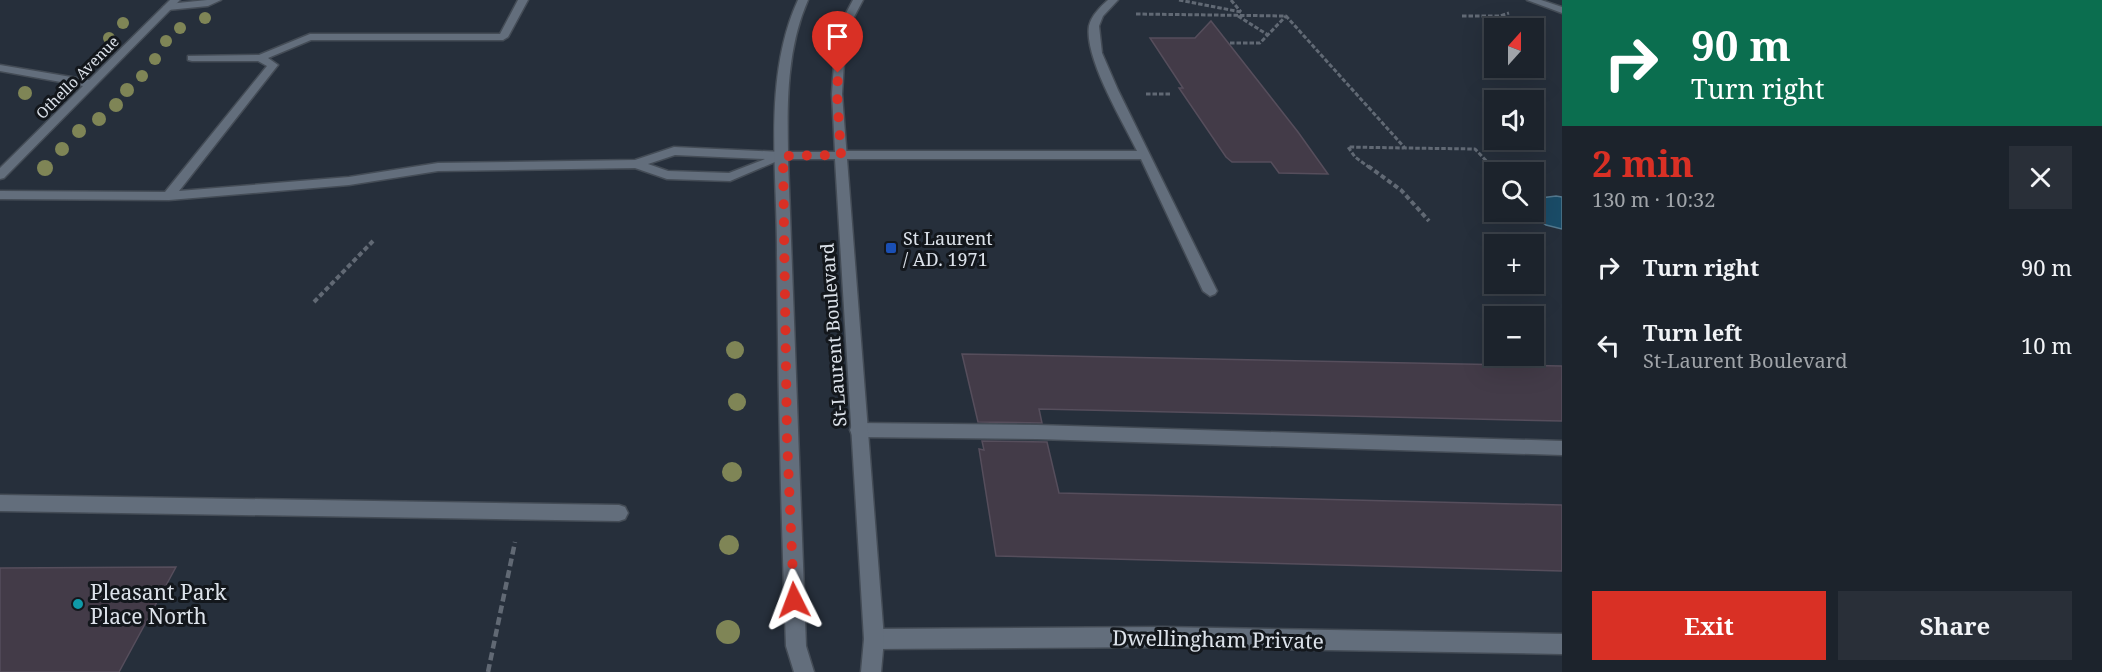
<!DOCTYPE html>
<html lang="en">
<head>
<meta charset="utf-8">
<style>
  :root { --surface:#1c232c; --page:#292f38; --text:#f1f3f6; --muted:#a0a4a9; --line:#3a4048; --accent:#d93025 }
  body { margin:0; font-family:"Noto Serif",serif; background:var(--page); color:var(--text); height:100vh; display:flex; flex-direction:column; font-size:22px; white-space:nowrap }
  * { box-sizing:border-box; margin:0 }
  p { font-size:20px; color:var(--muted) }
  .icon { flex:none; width:33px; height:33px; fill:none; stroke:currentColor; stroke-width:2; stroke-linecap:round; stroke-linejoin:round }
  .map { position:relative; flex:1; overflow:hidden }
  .panel { display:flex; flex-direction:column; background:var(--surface); width:540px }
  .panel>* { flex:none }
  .guide { background:#0b6e4f; color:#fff; overflow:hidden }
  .needle { width:39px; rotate:21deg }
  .buttons { position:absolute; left:1484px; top:18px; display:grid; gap:12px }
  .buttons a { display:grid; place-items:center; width:60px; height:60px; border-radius:0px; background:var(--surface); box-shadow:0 6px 24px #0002,0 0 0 2px var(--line); font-size:30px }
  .pin { position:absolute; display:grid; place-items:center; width:51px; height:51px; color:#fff; margin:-62px -26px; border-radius:50% 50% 50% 0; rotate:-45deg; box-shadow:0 0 6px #0007 }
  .pin .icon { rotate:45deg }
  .me { position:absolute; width:66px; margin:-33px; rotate:357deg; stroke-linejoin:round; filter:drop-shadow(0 0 4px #0008) }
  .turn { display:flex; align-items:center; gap:21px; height:126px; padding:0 30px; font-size:27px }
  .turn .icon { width:78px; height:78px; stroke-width:2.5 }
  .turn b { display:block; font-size:42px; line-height:51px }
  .round { display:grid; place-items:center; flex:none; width:63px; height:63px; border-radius:0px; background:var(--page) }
  .summary { display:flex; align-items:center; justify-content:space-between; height:102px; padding:0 30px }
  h1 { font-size:36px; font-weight:700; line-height:45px; color:var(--accent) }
  .action { display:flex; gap:12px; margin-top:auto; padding:12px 30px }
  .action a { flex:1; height:69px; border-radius:0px; background:var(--accent); color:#fff; font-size:24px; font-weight:700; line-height:69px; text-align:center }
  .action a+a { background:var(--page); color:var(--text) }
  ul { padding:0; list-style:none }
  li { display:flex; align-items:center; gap:18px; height:78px; padding:0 30px }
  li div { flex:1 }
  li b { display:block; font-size:22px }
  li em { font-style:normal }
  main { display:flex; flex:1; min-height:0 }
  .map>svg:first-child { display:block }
</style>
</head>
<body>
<main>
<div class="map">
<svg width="1562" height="672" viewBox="0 0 1562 672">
  <rect width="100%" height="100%" fill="#262f3b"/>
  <polygon fill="#1a4c68" stroke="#54798f" stroke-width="1.5" points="1556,196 1562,197 1562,229 1546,225 1528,212 1533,212 1533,199"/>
  <g fill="#433b48" stroke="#564e5c" stroke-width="1.5">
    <polygon points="1211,21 1298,132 1328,174 1279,173 1271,162 1232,162 1226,157 1179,88 1183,88 1150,38 1195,38"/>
    <polygon points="962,354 1562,366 1562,421 1039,409 1042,423 978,422"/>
    <polygon points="982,441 1047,442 1059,493 1562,505 1562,571 996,556 979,449 984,450"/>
    <polygon points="176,567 119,672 0,672 0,568"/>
  </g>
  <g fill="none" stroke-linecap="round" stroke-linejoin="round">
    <defs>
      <g id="lane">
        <polygon points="207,0 221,0 208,6 168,10 163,7 168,4"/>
        <path d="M518,0H528L508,37L503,40H311L268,58L278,65L179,191L349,177L438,163L635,160L674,147L783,152L789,156L730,181L667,179L635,168L438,171L349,185L169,200L0,199V191L165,192L267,66L258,61H192L188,60V56L259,55L310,34H500ZM675,155L765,159L729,173L668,171L648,164Z"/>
        <path d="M1108,0H1118L1103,16L1099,26L1102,53L1118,90L1217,291L1215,294L1210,296L1203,291L1141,159H841L835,155L841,151H1137C1123,122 1084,58 1089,26C1091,16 1100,7 1108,0Z"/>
        <polygon points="1527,0 1541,0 1562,7 1562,13"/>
        <polygon points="858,423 1037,425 1562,441 1562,455 1037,439 858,437 852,435 850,430 852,425"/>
        <polygon points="0,495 619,505 625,507 628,513 625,519 619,521 0,511"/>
      </g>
      <g id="street">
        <polygon points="170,0 180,0 4,178 0,179 0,168 83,86 0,71 0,65 89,80"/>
        <polygon points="1163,627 1562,634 1562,654 1163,647 874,649 867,646 864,639 867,632 874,629"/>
      </g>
      <path id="secondary" d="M798,0H808C787,48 787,101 788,152H835L832,94L836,32L853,0H863L846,32L842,94L884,639L881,672H861L864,639L835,159H788L806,646L814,672H794L786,646C781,514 778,383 777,251C777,169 763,76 798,0Z"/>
    </defs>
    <use href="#lane" stroke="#444c56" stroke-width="3"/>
    <use href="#street" stroke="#444c56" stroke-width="3"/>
    <use href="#secondary" stroke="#444c56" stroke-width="3"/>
    <g stroke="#616974" stroke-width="3" stroke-dasharray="4.5 2" stroke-linecap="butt">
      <polyline points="1179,0 1241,12"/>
      <polyline points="1231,0 1241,12"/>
      <polyline points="1136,14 1286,16 1405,148 1475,149 1493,168"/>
      <polyline points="1238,16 1268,35"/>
      <polyline points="1462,16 1500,16 1509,13"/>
      <polyline points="1230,43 1260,43 1286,16"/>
      <polyline points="1146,94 1171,94"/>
      <polyline points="1370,168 1355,157 1348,147 1404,148"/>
    </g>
    <g stroke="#616974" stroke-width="4" stroke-dasharray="5 3" stroke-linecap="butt">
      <polyline points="1368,166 1401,190 1429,221"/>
      <polyline points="1491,166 1497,172"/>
      <polyline points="314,302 373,241"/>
    </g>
    <polyline stroke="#616974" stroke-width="4.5" stroke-dasharray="8 4" stroke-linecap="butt" points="488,672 515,542"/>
    <use href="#lane" fill="#636e7c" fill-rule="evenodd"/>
    <use href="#street" fill="#636e7c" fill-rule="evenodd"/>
    <use href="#secondary" fill="#636e7c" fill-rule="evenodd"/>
  </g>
  <g fill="#7f8556">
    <circle cx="205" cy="18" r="6"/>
    <circle cx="123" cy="23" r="6"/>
    <circle cx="180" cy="28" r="6"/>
    <circle cx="109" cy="38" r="6"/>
    <circle cx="166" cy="41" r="6"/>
    <circle cx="155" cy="59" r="6"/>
    <circle cx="142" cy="76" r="6"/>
    <circle cx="127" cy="90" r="7"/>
    <circle cx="25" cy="93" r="7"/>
    <circle cx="116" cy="105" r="7"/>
    <circle cx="99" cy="119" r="7"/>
    <circle cx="79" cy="131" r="7"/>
    <circle cx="62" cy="149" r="7"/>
    <circle cx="45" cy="168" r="8"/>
    <circle cx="735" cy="350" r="9"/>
    <circle cx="737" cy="402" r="9"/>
    <circle cx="732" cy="472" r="10"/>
    <circle cx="729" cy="545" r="10"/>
    <circle cx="728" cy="632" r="12"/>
  </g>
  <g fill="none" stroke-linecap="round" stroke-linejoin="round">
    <polyline stroke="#d93025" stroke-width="10" stroke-dasharray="0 18" points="794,600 787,439 783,156 841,155 837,94 838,73"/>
  </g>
  <rect fill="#1a4fb4" stroke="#13171c" stroke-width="2" x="885" y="242" width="12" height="12" rx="3"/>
  <circle fill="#0f9aa8" stroke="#13171c" stroke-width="2" cx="78" cy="604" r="6"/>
  <g text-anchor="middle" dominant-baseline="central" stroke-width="6" stroke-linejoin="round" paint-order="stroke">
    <g font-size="15" fill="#dce2ea" stroke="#13171c">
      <text transform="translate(77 77) rotate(-45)">Othello Avenue</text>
    </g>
    <g font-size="18" fill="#dce2ea" stroke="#13171c" text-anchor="start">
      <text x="903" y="238">St Laurent<tspan x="903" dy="21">/ AD. 1971</tspan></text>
    </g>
    <g font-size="18" fill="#dce2ea" stroke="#13171c">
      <text transform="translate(833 335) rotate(-94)">St-Laurent Boulevard</text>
    </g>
    <g font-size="21" fill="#dce2ea" stroke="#13171c" text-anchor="start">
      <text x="90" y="592">Pleasant Park<tspan x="90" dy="24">Place North</tspan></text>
    </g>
    <g font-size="21" fill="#dce2ea" stroke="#13171c">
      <text transform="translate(1218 639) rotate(1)">Dwellingham Private</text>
    </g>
  </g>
</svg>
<div class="buttons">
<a><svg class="needle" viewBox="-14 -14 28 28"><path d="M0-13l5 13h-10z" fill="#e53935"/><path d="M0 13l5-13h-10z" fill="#a0a4a9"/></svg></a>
<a><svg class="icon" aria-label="sound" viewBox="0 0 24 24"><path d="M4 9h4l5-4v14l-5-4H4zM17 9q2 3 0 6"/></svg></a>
<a><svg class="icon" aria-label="search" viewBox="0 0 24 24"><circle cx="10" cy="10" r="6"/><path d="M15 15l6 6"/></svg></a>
<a>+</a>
<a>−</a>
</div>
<div class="pin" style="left:838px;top:73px;background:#d93025"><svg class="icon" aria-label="arrive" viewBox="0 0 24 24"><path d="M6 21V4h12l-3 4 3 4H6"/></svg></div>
<svg class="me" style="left:794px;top:600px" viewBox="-20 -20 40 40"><path d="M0-17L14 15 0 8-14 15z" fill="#d93025" stroke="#fff" stroke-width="4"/></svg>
</div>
<section class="panel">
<div class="guide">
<div class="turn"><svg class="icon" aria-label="right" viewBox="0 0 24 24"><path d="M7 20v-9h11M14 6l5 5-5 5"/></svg><div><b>90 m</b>Turn right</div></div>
</div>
<div class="summary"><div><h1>2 min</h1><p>130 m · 10:32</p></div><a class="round"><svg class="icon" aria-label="close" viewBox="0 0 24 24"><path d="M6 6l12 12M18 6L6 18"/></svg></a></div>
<ul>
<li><svg class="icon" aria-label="right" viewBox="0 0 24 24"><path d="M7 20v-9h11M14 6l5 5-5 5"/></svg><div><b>Turn right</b></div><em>90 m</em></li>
<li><svg class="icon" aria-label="left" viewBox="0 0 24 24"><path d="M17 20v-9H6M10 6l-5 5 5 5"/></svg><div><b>Turn left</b><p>St-Laurent Boulevard</p></div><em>10 m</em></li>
</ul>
<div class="action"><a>Exit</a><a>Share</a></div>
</section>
</main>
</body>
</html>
